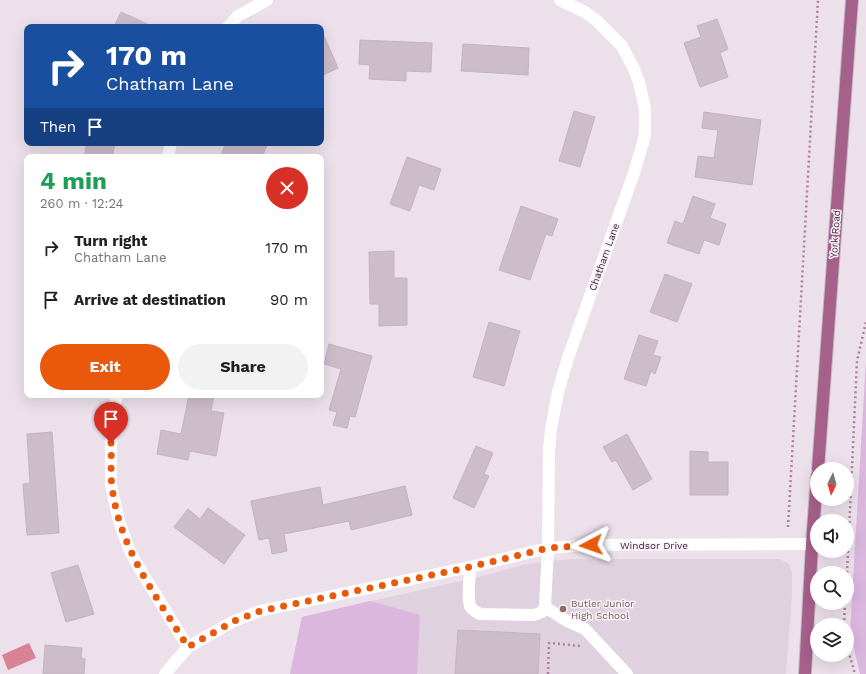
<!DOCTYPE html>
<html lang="en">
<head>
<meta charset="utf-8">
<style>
  :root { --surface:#fff; --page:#f2f2f2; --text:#202124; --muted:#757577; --accent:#ea580c }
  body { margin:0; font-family:"Work Sans",sans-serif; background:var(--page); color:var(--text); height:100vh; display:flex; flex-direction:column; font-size:15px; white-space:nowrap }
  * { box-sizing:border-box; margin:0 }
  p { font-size:13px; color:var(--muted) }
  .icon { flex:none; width:22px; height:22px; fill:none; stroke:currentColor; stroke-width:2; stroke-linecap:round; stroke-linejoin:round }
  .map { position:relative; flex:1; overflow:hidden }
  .sheet { position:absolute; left:24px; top:154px; width:300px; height:244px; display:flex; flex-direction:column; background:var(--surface); border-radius:8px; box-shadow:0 4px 16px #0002 }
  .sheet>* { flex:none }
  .hud { position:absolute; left:24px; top:24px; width:300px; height:122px; border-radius:8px; box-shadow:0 4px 16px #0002; background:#1a4fa0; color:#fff; overflow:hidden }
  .needle { width:26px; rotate:185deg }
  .buttons { position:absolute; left:810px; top:462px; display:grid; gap:8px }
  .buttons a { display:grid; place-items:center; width:44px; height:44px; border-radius:50%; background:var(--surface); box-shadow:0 4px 16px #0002; font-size:20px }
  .pin { position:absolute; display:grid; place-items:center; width:34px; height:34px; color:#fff; margin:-41px -17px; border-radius:50% 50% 50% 0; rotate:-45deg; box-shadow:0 0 4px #0007 }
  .pin .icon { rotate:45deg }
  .me { position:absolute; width:44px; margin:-22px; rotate:266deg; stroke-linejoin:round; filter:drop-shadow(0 0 3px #0008) }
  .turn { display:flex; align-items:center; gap:14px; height:84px; padding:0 16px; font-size:18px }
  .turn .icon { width:52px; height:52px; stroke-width:2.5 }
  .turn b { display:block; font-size:28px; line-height:34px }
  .then { display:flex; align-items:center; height:38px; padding:0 16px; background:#0003; gap:8px; font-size:15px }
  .round { display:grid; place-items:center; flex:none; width:42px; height:42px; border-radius:21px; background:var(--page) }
  .head { display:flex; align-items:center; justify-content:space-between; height:68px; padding:0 16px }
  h1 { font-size:24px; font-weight:700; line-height:30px; color:#1e9e55 }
  .primary-button { display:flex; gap:8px; margin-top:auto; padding:8px 16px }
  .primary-button a { flex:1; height:46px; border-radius:24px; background:var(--accent); color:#fff; font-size:16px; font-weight:700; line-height:46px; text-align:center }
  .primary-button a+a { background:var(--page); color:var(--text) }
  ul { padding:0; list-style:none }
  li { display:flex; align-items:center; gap:12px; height:52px; padding:0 16px }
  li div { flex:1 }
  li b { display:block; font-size:15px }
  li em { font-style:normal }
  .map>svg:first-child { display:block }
</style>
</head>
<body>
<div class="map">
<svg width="866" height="674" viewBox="0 0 866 674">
  <rect width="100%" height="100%" fill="#ece0ea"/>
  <polygon fill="#e0d1de" points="570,559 780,559 789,564 792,572 792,594 786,674 290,674 302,617 482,576 527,564"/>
  <g fill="#dbb7e0">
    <polygon points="866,360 866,674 860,674 850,631"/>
    <polygon points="370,601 420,615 417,674 290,674 302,617"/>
  </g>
  <polygon fill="#d78295" points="29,643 36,658 8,670 2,655"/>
  <g fill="#cdbcca" stroke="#c6b2c2">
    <polygon points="121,12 154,27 114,27"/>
    <polygon points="717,19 728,49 720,53 728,77 700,87 684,43 701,37 697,26"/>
    <polygon points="321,29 338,68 321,76"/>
    <polygon points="360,40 432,43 431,72 406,71 406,81 369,79 370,65 359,64"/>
    <polygon points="463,44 529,48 528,75 461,71"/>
    <polygon points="574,111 595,117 580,167 559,161"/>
    <polygon points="704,112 761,120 752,185 695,177 698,156 714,158 718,130 702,128"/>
    <polygon points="87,143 115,143 112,157 84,157"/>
    <polygon points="226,143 268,143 262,157 220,157"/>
    <polygon points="407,157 441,169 434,190 419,185 410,211 390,204"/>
    <polygon points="693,196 715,204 710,218 726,224 719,245 704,240 699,254 667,243 675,221 683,224"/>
    <polygon points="521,206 558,219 552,236 546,234 530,280 499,270"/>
    <polygon points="394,251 394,278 407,278 407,325 379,326 379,304 370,304 369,252"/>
    <polygon points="665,274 692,284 677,322 650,312"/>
    <polygon points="489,322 520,331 504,386 473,377"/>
    <polygon points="639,335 658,341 653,355 661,357 655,374 651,371 646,386 624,379"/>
    <polygon points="329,344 372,356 355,417 350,416 347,428 333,425 337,412 329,410 341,369 324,364"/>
    <polygon points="189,395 214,395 211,411 224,413 216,456 190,451 188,460 157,454 161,430 181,434"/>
    <polygon points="52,432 59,533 27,535 23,484 30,483 27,434"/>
    <polygon points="627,434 652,479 633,490 616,460 612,462 603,447"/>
    <polygon points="476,446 493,453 484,474 489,476 474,508 453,498"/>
    <polygon points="690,451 708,452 708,462 728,462 728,495 690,495"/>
    <polygon points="405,486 412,515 351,530 349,521 284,534 287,551 272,554 269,538 259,540 251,501 320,487 323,505"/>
    <polygon points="208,508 245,535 224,564 174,527 188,509 200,519"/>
    <polygon points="78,565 94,614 66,622 51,573"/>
    <polygon points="458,630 540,634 538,674 455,674"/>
    <polygon points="45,645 82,648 81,658 85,659 84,674 43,674"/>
  </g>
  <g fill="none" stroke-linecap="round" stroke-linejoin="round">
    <defs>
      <g id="major">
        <polyline points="818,469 852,0"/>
        <polyline points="805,674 812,544 817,476"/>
      </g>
    </defs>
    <use href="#major" stroke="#c5bcc2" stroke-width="14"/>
    <g stroke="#b37da2" stroke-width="2.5" stroke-dasharray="2 3" stroke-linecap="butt">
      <polyline points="788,527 818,0"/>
      <polyline points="847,573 857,361 866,322"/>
      <polyline points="844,625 845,603"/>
      <polyline points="847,646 855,674"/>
      <polyline points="548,674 549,643 581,646"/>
    </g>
    <g stroke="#fff" stroke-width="12">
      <polyline points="228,27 238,16 267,0"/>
      <polyline points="168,157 171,143"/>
      <polyline points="117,395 111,423 111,485 119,521 129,549 138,566 188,647"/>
      <path d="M470,567C470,577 467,597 470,606C472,610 476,612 480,614L534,615L542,612L545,607L548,548L549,451L551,429L558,392L568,358L634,173L642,146L645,134V109L639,82L635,71L622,46L596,20L585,12L560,0"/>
      <polyline points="545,607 567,621 585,629 627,674"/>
      <polyline points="165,674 188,647 234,621 260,611 470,567 548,548 591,545 812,544"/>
    </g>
    <use href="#major" stroke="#a6608c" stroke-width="12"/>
  </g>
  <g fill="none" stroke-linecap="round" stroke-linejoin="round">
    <path stroke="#ea580c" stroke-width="7" stroke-dasharray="0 12.6" d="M111,443C112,457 110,472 112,486C119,548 156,596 188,647L234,621L260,611L470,567L548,548L591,545"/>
  </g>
  <circle fill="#8d6e63" stroke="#f9f1f8" stroke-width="1.5" cx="563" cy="609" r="4"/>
  <g text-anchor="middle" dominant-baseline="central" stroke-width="3" stroke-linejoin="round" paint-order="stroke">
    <g font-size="10" fill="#3e1f33" stroke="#f9f1f8">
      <text transform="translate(835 234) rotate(-86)">York Road</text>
      <text transform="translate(604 257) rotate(-70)">Chatham Lane</text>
      <text x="654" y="545">Windsor Drive</text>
    </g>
    <g font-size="10" fill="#785e54" stroke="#f9f1f8" text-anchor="start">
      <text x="571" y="603">Butler Junior<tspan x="571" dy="12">High School</tspan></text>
    </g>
  </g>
</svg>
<div class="buttons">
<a><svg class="needle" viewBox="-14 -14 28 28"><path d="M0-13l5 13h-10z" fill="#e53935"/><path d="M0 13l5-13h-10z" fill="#757577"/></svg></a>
<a><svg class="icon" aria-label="sound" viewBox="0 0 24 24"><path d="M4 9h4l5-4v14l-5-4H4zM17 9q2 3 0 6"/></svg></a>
<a><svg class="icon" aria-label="search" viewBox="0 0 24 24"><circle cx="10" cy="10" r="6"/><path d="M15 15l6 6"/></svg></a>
<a><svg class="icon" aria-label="layers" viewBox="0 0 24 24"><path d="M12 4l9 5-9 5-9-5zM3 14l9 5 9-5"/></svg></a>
</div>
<div class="pin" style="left:111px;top:443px;background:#d93025"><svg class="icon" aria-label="arrive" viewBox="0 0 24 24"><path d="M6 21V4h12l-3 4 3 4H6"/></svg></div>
<svg class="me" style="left:591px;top:545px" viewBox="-20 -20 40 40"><path d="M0-17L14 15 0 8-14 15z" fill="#ea580c" stroke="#fff" stroke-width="4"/></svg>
<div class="hud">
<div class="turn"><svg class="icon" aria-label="right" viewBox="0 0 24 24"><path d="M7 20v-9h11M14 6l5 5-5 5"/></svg><div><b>170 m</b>Chatham Lane</div></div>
<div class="then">Then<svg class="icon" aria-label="arrive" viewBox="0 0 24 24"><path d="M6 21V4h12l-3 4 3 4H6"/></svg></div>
</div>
<section class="sheet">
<div class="head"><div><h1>4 min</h1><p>260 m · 12:24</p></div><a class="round" style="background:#d93025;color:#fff"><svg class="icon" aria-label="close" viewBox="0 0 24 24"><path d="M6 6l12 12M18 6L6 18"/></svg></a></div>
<ul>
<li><svg class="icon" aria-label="right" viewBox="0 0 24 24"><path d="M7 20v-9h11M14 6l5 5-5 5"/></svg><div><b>Turn right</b><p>Chatham Lane</p></div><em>170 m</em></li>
<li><svg class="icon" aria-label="arrive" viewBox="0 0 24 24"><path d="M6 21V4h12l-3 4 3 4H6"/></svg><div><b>Arrive at destination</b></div><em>90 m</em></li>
</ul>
<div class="primary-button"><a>Exit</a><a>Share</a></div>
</section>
</div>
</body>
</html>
